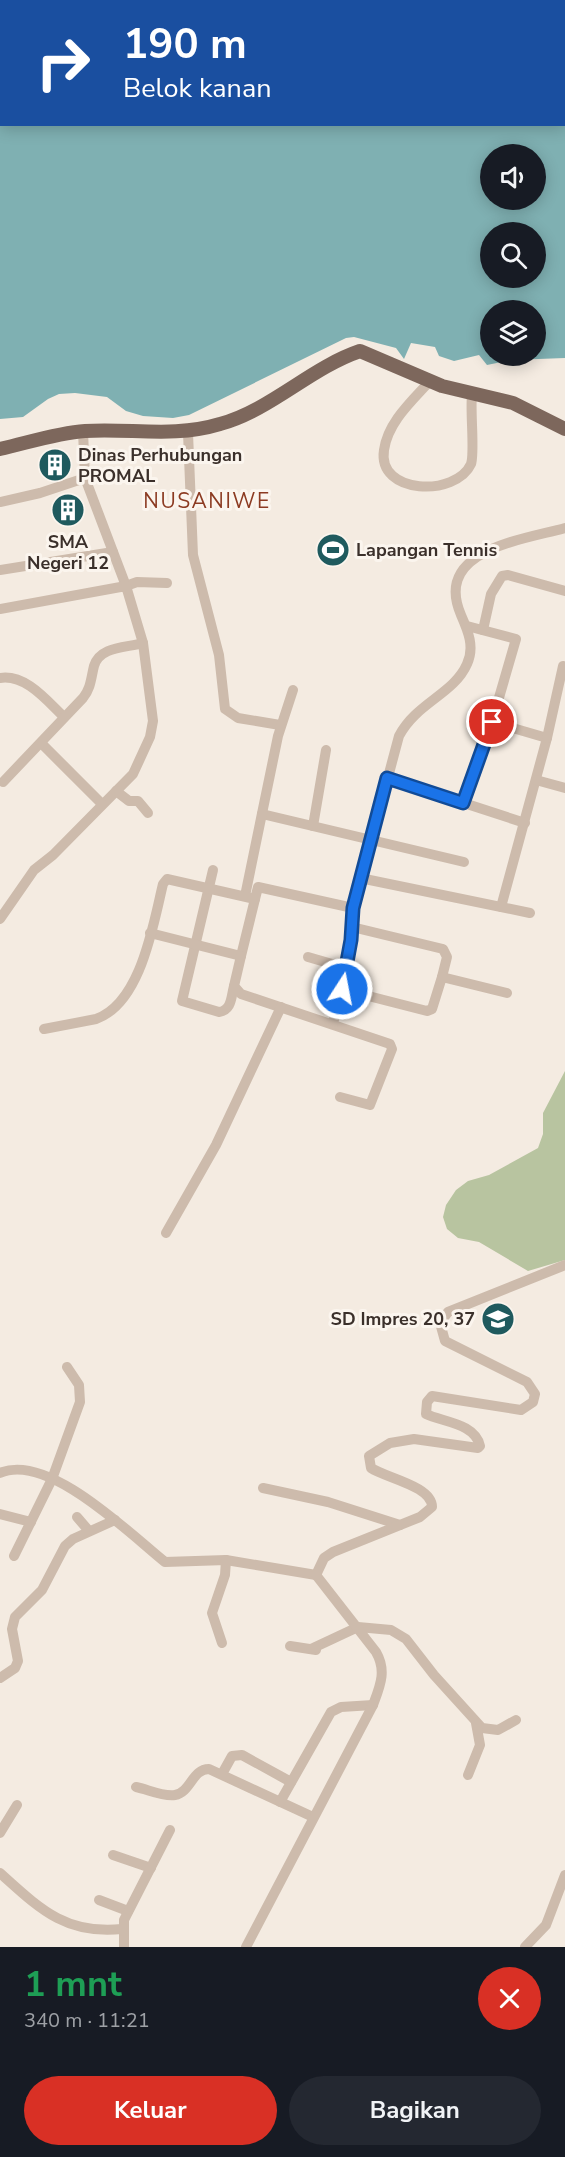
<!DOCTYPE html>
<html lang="id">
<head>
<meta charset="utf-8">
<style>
  :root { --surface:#171b24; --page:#242831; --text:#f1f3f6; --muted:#9ea1a6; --accent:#d93025 }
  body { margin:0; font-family:"Nunito Sans",sans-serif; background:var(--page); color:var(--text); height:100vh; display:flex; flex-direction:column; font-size:22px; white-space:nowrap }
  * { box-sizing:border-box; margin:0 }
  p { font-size:20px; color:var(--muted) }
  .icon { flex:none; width:33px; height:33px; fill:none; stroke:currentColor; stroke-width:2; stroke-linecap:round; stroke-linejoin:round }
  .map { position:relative; height:1947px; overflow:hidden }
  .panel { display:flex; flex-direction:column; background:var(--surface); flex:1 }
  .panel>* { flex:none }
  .top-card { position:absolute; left:0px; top:0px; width:566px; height:126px; box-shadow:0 3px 15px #0003; background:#1a4fa0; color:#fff; overflow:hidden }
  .fabs { position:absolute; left:480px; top:144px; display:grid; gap:12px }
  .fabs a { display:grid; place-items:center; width:66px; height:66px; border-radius:50%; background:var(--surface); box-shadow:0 3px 15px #0003; font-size:30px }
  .pin { position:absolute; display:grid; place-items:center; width:51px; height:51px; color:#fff; margin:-26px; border:3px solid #fff; border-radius:50%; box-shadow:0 2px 6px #0007 }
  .me { position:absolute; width:66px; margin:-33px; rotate:11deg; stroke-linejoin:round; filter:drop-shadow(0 0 4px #0008) }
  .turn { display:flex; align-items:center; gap:21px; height:126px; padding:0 24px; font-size:27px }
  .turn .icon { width:78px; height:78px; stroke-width:2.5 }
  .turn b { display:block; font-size:42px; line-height:51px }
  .round { display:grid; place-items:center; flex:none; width:63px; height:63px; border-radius:32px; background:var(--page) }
  .head { display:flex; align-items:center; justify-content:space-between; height:102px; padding:0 24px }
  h1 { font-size:36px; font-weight:700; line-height:45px; color:#1e9e55 }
  .primary-button { display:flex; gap:12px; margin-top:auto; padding:12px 24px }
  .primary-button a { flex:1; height:69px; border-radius:36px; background:var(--accent); color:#fff; font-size:24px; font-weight:700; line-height:69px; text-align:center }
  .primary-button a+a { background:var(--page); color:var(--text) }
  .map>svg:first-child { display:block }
</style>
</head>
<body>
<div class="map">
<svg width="565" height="1947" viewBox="0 0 565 1947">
  <rect width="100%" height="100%" fill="#f4ebe1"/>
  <g fill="#b8c4a0">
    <polygon points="346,541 348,553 321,559 318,547"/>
    <polygon points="565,1071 565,1260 528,1271 479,1242 458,1238 447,1229 443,1217 446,1205 456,1190 468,1181 489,1175 538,1148 543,1134 543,1113"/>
  </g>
  <path fill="#7fb0b2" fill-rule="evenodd" d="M0,0H565V358L511,360L487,365L479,355L454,361L439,356L435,347L411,343L404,359L396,348L354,337L346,338L189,415L173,418L143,416L126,411L107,397L75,393L59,394L48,399L23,417L0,419ZM2,2H564V124H2ZM490,154H536V200H490ZM490,232H536V278H490ZM490,310H536V356H490Z"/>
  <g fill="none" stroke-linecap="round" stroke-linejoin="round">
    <g stroke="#cdbbac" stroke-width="10">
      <path d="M430,381C412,401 388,422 384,450C377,495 456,497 471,464C475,453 470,411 472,395"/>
      <polyline points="83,431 85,478 126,586 137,582 167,583"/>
      <polyline points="188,433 193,555 219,655 225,709 238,718 280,725"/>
      <polyline points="0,502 40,493 85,478"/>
      <polyline points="0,570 113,552"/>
      <polyline points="0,609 126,586 143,643 153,721 150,737 133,774 53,855 34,870 0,919"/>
      <polyline points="483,630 491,594 502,576 508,575 565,591"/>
      <path d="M0,678C26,674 47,701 64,717"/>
      <polyline points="492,722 547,738 501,907"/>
      <polyline points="547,738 563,666"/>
      <polyline points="41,743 102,804"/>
      <polyline points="387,778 525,823"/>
      <polyline points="536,780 565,788"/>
      <path d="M3,782L83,698C91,688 91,678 94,666C100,646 126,648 143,643"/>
      <polyline points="116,791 129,801 138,801 148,813"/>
      <polyline points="463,803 485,746 516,639 467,626"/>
      <polyline points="262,814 464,862"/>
      <polyline points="313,826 326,750"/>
      <path d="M213,870L182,1001L219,1012C232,1010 231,997 234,986"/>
      <polyline points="360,878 530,913"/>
      <polyline points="245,896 278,736 293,690"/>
      <polyline points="352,927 443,949 447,957 442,977"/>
      <polyline points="150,933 241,956 255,899"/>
      <polyline points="241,956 234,986 241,994 390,1044 392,1049 370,1105 340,1097"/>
      <polyline points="308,957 346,968"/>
      <polyline points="341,989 427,1011 432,1009 442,977 507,993"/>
      <path d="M333,1024L351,940L353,908L399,736C416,703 454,694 467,664C475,647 468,631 461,615C433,550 522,540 565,528"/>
      <path d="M44,1029L96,1019C141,1003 153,925 163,884L167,879L255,899L258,887L353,908"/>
      <polyline points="166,1233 216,1145 281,1007"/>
      <path d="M0,1473C48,1452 130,1534 165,1562L226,1560L316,1575"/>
      <polyline points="263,1488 328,1502 400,1525"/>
      <polyline points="0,1514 31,1522"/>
      <polyline points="77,1517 89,1531"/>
      <polyline points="14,1556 52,1479 80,1402 79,1385 67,1367"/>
      <polyline points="222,1643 212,1613 225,1575 226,1560"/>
      <polyline points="290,1646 316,1650"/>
      <polyline points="311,1649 358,1627 391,1630 406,1639 434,1675 482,1728 498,1730 516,1720"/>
      <polyline points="0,1678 15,1668 18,1661 12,1629 15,1617 42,1590 65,1546 73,1539 115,1520"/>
      <polyline points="222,1774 232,1756 242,1755 291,1782"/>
      <polyline points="468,1775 480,1745 476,1723"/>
      <path d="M136,1787C147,1789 163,1797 175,1795C191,1792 192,1769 209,1769L313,1817"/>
      <polyline points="280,1802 331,1712 341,1707 373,1705"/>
      <polyline points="0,1833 17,1805"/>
      <polyline points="113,1855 151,1868"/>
      <path d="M0,1873C39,1908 65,1935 122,1929"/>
      <polyline points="99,1900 128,1911"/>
      <polyline points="124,1947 124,1920 170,1830"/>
      <path d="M246,1947L373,1705C380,1686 387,1671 376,1652L316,1575L324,1558L333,1552L420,1517L432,1507C432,1486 386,1478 371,1468L369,1456L390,1443L414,1439L478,1448L480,1446C475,1423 442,1422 426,1414L427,1402L432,1396L521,1410L533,1402L535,1394L527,1382L445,1341L440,1323L448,1312L565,1265"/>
      <polyline points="525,1947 546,1925 565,1875"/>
    </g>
    <path stroke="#7d675c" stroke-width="14" d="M0,449C27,443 57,433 85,431C131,428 174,438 220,424C271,410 310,368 360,351L442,386L513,403L565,429"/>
  </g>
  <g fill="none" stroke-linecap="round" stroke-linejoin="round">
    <defs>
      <polyline id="route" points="342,989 351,940 353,908 387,778 463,803 492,722"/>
    </defs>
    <use href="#route" stroke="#114b97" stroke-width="15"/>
    <use href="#route" stroke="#1a73e8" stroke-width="10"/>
  </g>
  <defs>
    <symbol id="building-disc" viewBox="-11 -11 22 22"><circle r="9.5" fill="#1f5a5e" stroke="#fbf5ee"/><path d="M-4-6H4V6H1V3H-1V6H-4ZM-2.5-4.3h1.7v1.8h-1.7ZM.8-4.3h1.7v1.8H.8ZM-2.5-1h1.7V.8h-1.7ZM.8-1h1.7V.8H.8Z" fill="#fff"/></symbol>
    <symbol id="stadium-disc" viewBox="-11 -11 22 22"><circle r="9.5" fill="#1f5a5e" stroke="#fbf5ee"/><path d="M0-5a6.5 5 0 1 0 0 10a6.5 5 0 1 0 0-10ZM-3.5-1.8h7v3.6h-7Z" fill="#fff"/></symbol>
    <symbol id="school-disc" viewBox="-11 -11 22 22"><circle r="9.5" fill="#1f5a5e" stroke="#fbf5ee"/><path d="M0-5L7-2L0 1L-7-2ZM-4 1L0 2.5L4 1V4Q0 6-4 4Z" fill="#fff"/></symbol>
  </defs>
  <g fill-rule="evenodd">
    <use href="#building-disc" x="36" y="446" width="38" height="38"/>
    <use href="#building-disc" x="49" y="491" width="38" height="38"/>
    <use href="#stadium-disc" x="314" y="531" width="38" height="38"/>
    <use href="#school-disc" x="479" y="1300" width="38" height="38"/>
  </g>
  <g text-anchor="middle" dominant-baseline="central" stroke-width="6" stroke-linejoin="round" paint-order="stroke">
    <g font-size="18" font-weight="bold" fill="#3b302b" stroke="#fbf5ee" text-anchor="start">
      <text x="78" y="455">Dinas Perhubungan<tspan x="78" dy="21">PROMAL</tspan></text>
      <text x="68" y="542" text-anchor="middle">SMA<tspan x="68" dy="21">Negeri 12</tspan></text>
      <text x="356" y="550">Lapangan Tennis</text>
      <text x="475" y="1319" text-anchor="end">SD Impres 20, 37</text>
    </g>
    <g font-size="21" letter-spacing="1.5" fill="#8c3b22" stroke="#fbf5ee">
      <text x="207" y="501">NUSANIWE</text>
    </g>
  </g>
</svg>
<div class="fabs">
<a><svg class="icon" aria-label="sound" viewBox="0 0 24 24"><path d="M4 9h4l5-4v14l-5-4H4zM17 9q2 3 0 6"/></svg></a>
<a><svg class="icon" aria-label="search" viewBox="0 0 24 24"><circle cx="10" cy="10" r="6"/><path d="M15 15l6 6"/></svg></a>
<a><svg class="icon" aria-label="layers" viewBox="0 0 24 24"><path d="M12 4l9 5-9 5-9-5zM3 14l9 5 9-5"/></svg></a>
</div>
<div class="pin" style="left:492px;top:722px;background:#d93025"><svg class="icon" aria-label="arrive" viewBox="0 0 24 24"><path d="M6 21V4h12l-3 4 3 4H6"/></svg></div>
<svg class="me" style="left:342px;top:989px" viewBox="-20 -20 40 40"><circle r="17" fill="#1a73e8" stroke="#fff" stroke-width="3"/><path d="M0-11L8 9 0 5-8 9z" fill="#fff"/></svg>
<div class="top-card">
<div class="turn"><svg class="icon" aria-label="right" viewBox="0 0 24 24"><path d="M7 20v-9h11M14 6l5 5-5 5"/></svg><div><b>190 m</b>Belok kanan</div></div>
</div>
</div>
<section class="panel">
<div class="head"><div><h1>1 mnt</h1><p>340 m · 11:21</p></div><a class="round" style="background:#d93025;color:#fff"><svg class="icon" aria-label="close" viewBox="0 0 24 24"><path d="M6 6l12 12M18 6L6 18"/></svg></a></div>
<div class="primary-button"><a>Keluar</a><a>Bagikan</a></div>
</section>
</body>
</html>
